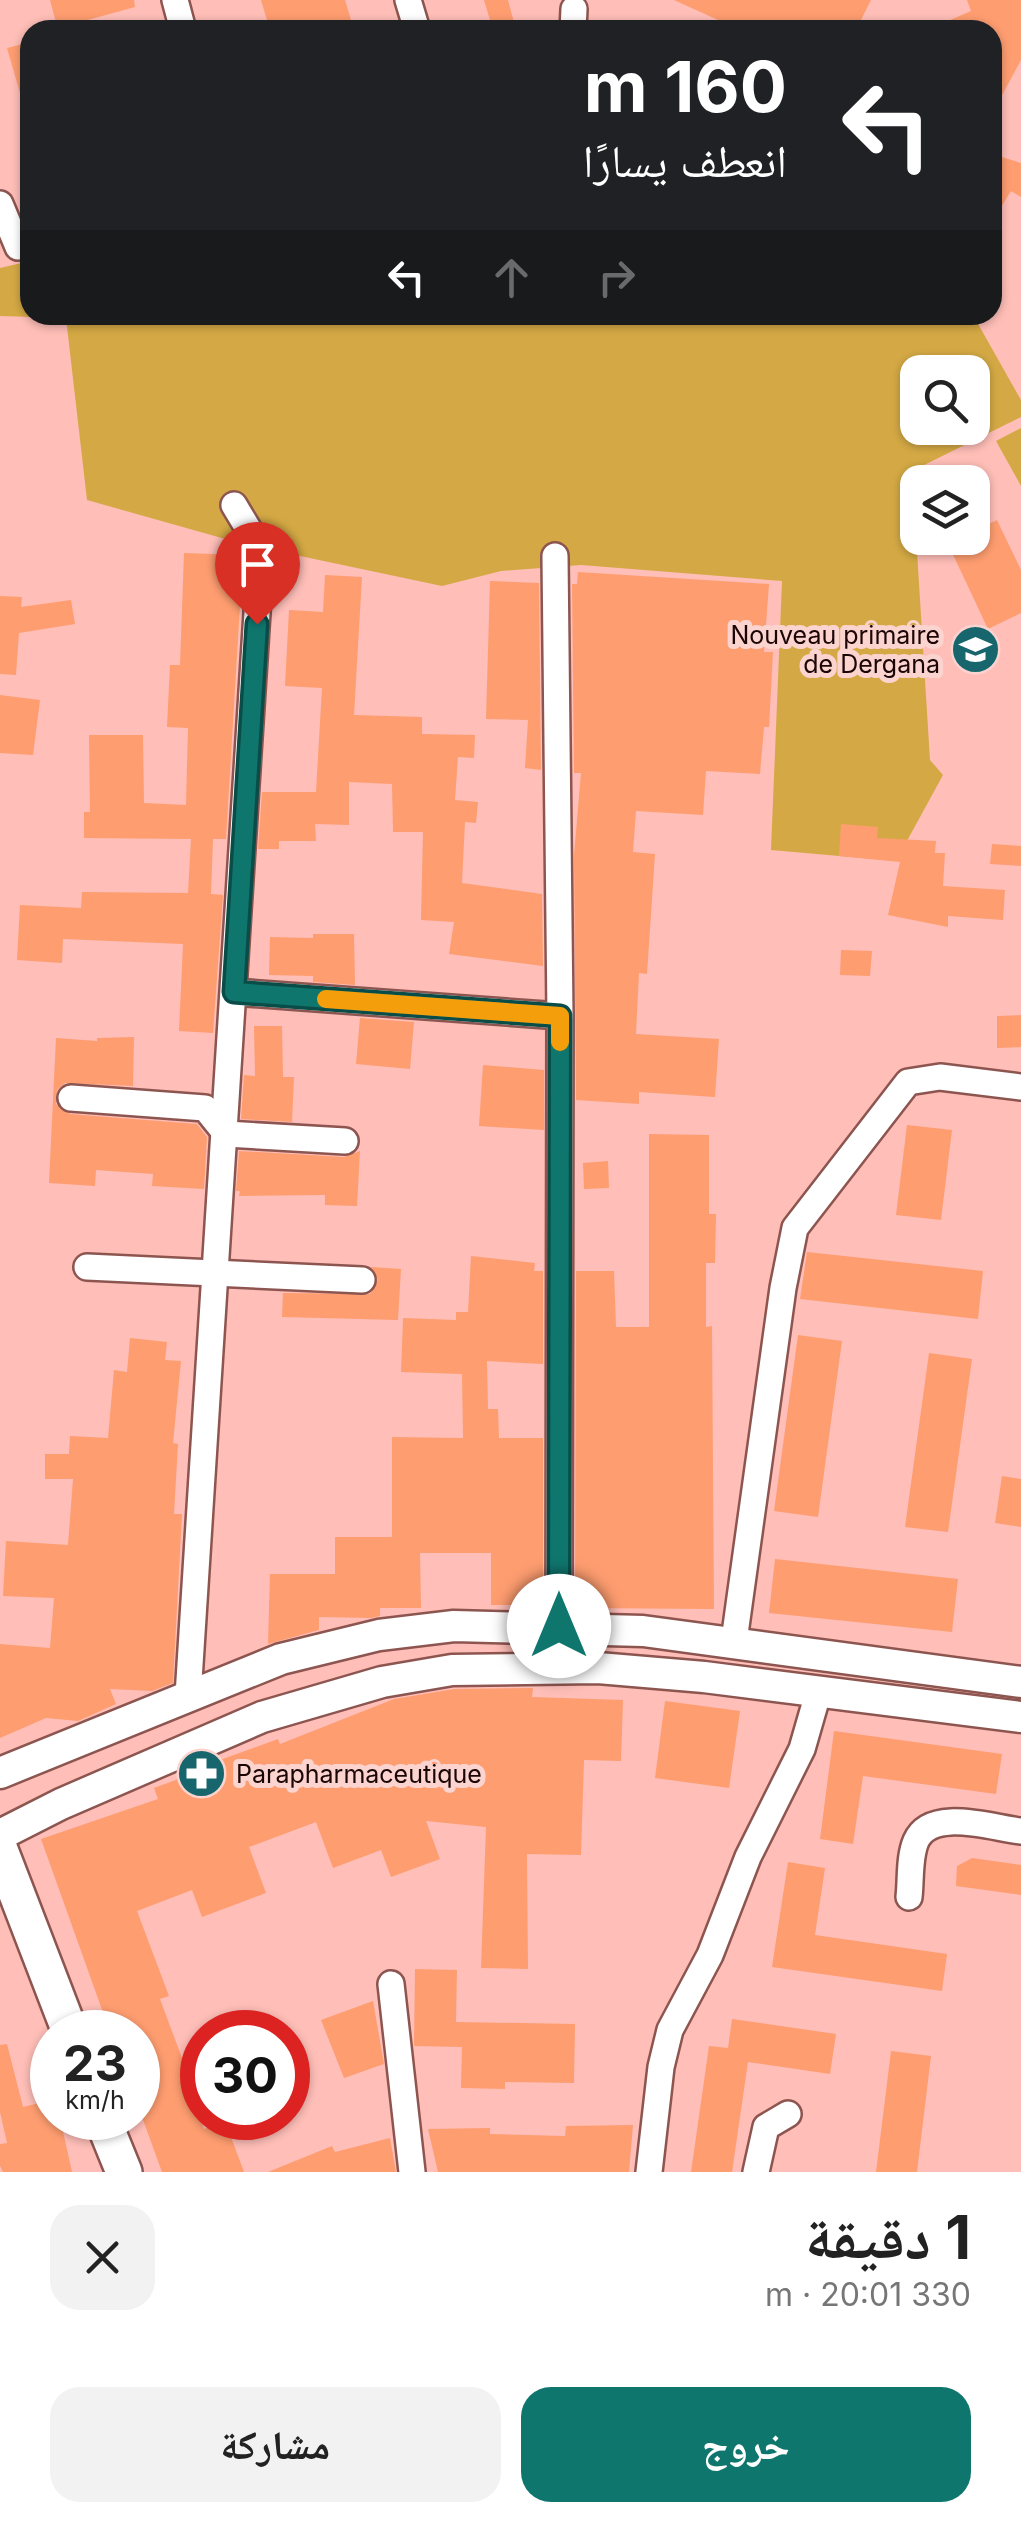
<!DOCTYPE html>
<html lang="ar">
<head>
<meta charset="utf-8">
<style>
  :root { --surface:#fff; --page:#f2f2f2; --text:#222; --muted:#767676; --accent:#0f766e }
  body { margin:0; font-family:Inter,"Noto Naskh Arabic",sans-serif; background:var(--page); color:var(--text); direction:rtl; height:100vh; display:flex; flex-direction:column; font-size:38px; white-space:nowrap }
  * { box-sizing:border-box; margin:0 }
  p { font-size:32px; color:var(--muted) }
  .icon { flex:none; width:55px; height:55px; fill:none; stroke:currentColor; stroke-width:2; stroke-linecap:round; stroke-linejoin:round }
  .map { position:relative; height:2172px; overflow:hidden; direction:ltr }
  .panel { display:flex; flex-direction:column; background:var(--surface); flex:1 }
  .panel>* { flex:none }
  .banner { position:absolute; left:20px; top:20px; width:982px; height:305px; border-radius:30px; box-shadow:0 2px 8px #0004; direction:rtl; background:#202124; color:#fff; overflow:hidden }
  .tools { position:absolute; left:900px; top:355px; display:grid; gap:20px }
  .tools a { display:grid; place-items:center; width:90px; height:90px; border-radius:20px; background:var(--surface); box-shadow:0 2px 8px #0004; font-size:50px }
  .speed { position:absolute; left:30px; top:2010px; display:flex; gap:20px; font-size:50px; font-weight:700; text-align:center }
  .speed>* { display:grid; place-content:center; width:130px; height:130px; border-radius:50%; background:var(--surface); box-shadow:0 2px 8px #0004; line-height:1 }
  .speed small { font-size:25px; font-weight:400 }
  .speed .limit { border:15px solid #d22; background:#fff; color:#111 }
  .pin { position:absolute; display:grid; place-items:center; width:85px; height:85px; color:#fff; margin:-102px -42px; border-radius:50% 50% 50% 0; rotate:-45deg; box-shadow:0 0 10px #0007 }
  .pin .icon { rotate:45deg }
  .me { position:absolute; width:110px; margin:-55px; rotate:0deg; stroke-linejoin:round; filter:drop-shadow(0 0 8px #0008) }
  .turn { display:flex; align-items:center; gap:35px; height:210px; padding:0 50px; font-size:45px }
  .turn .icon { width:130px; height:130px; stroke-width:2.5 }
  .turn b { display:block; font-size:70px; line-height:85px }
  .lanes { display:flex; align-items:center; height:95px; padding:0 50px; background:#0003; justify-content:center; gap:50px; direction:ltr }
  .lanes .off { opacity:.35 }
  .round { display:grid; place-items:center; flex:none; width:105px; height:105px; border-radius:30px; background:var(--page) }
  .overview { display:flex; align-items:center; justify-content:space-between; height:170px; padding:0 50px }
  h1 { font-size:60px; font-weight:700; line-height:75px }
  .cta { display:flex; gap:20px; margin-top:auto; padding:20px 50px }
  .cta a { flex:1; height:115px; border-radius:30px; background:var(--accent); color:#fff; font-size:40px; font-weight:700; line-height:115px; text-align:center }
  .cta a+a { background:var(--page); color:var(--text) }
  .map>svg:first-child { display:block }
</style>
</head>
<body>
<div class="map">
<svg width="1021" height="2172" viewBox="0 0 1021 2172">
  <rect width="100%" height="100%" fill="#ffbeb8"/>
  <g fill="#d4a945" fill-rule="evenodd">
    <path d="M30,261V315H897L912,324L928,315H973L1021,400V417L912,471L930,760L943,775L896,861L771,850L782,581L581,565L501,571L442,586L243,544L87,500L66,318L0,316V268ZM918,372H972V428H918Z"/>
    <polygon points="1021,428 1021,486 996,441"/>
  </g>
  <g fill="#fe9d70">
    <polygon points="50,0 134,0 135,7 84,21 86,30 58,30"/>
    <polygon points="261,0 345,0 354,30 270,30"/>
    <polygon points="484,0 508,0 516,30 493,30"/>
    <polygon points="674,0 871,0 856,30 740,30"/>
    <polygon points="967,0 1021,0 1021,60 992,114 992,30 927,30 971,11"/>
    <polygon points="27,43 30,106 24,107 7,48"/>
    <polygon points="992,154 1021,163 1021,197 1011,191 992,222"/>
    <polygon points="997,520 1021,570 1021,613 988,629 948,544 960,538 972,538 972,532"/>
    <polygon points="184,553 243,555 226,839 213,839 211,894 223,895 213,1033 179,1031 183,944 63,939 62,963 17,960 20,905 81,908 82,892 188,893 191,839 84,838 84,812 90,812 89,735 143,735 144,803 186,805 188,728 167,727 170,665 180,665"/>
    <polygon points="578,572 769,584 764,652 773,652 769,727 764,727 760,774 706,771 703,815 636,811 633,852 655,854 647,974 639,973 636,1034 719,1039 715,1097 639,1092 639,1104 576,1100 574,855 581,773 574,773 572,584 577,584"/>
    <polygon points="325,575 362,577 354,715 422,717 422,734 475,735 474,758 458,757 455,800 478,802 476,823 465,822 462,883 542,894 543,966 449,954 454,922 421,920 423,832 393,832 392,784 349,782 349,825 315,824 316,841 279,841 279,849 258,849 262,792 316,792 322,688 285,686 289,610 323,612"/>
    <polygon points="490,581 539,583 541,770 525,768 528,720 486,719"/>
    <polygon points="0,596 22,597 21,607 71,600 75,624 19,633 16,675 0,674"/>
    <polygon points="0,695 40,700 33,755 0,753"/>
    <polygon points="841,824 878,827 877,838 936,841 935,853 945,853 943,886 1005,890 1003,920 948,916 948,927 888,915 900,862 839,856"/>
    <polygon points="992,844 1021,846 1021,866 990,864"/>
    <polygon points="313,934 354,934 355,985 313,982 313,976 269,975 270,937 313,938"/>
    <polygon points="841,950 872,951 870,976 840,975"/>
    <polygon points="1021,1015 1021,1047 997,1048 997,1016"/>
    <polygon points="360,1018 414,1022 410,1069 356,1064"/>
    <polygon points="254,1026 282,1026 283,1077 294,1077 292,1122 241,1119 244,1075 255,1076"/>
    <polygon points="134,1037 133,1086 65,1083 57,1090 56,1104 70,1114 197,1124 207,1137 204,1189 152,1186 153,1174 96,1170 95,1186 49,1183 56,1038 97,1041 97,1038"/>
    <polygon points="483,1065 544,1070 544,1130 479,1126"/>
    <polygon points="907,1125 952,1130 941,1220 896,1215"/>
    <polygon points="649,1134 709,1135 709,1214 716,1214 715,1263 706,1263 706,1327 712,1326 714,1609 575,1608 576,1271 614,1271 616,1327 649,1327"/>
    <polygon points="239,1151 344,1157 360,1151 357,1206 325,1205 325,1195 239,1196 240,1191 236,1191"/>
    <polygon points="608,1161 609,1188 584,1189 583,1163"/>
    <polygon points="807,1252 983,1271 978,1319 800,1299"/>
    <polygon points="471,1256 535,1263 534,1271 543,1271 543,1364 487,1361 488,1409 498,1409 499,1438 543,1438 543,1605 491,1605 491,1553 420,1553 421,1608 380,1608 380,1616 371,1618 319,1617 319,1630 268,1644 270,1574 335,1574 335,1537 392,1537 392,1437 463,1438 462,1374 401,1372 403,1318 456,1320 456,1312 468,1312"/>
    <polygon points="371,1267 401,1269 398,1320 282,1317 283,1293 370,1294 378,1280"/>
    <polygon points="798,1335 842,1341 818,1517 774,1511"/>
    <polygon points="130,1338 167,1342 165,1360 181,1361 173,1443 178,1444 174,1514 182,1514 173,1683 152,1691 110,1689 116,1704 78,1721 46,1718 0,1738 0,1644 50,1648 54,1598 3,1596 6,1541 68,1545 73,1479 45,1479 45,1454 69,1454 70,1436 108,1438 114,1370 127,1372"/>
    <polygon points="929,1353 972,1359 948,1532 905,1527"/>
    <polygon points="1002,1476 1021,1479 1021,1527 995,1523"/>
    <polygon points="775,1559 958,1579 952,1632 769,1613"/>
    <polygon points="533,1688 532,1697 623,1700 621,1761 584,1760 581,1855 527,1854 528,1969 481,1968 486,1827 426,1821 440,1859 391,1877 381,1850 333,1868 316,1822 249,1847 266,1893 202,1917 192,1890 137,1911 169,1996 160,1999 182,2058 202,2050 202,2087 190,2092 204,2129 225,2121 244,2172 162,2172 138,2106 138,2032 110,2032 41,1839 158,1799 154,1788 222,1763 220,1760 278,1739 280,1744 394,1699 454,1689"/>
    <polygon points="665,1701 740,1711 729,1788 655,1778"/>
    <polygon points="834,1731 1002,1754 996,1794 863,1776 853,1844 820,1839"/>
    <polygon points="972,1858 1021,1865 1021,1895 956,1886 957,1866"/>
    <polygon points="788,1862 825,1868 815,1935 947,1954 942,1991 772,1967"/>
    <polygon points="415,1969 457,1970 456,2022 575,2024 574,2083 505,2082 505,2089 461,2088 462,2047 414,2046"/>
    <polygon points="373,2001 384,2064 344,2078 321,2020"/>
    <polygon points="732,2019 836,2034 830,2074 748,2062 732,2172 691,2172 709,2046 728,2048"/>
    <polygon points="7,2044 23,2107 52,2100 52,2118 60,2118 72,2172 3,2172 0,2166 0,2144 7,2143 0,2112 0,2045"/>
    <polygon points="891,2051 931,2056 917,2172 876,2172"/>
    <polygon points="633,2125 629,2172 438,2172 428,2129 490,2128 490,2134 565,2136 566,2126"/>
    <polygon points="390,2138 396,2172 268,2172 332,2146 335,2152"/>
  </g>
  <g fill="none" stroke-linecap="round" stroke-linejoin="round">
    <defs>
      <g id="minor">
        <polyline points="175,0 183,30"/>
        <polyline points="408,0 417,30"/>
        <polyline points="573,30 574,9"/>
        <polyline points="0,204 18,247"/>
        <polyline points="555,556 560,1016 559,1626"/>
        <polyline points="234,992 560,1016"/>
        <polyline points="71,1098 205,1108 226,1134 345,1141"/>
        <polyline points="87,1267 362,1280"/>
        <polyline points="734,1641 783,1288 795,1228 908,1082 940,1077 1021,1087"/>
        <polyline points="188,1696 261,550 234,505"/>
        <path d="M909,1897C911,1880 909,1857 916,1841C931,1807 992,1828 1021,1831"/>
        <polyline points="391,1984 412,2172"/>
        <polyline points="649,2172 661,2067 670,2030 710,1955 748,1857 802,1749 819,1690"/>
        <polyline points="756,2172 766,2127 788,2114"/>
      </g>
      <g id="tertiary">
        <polyline points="0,1773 281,1659 379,1635 454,1626 643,1631 1021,1682"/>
        <polyline points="0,1835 61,1804 262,1717 382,1682 452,1670 598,1668 704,1677 1021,1717"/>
      </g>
      <g id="secondary">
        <polyline points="0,1850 70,2032"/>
        <polyline points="102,2118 124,2172"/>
      </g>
    </defs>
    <use href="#minor" stroke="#8d5550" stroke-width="30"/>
    <use href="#tertiary" stroke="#8d5550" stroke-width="35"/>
    <use href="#secondary" stroke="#8d5550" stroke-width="40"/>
    <use href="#minor" stroke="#fff" stroke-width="25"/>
    <use href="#tertiary" stroke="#fff" stroke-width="30"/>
    <use href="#secondary" stroke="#fff" stroke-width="35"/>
  </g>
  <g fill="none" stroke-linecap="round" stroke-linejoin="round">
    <defs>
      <polyline id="route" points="257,624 234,992 560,1016 559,1626"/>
    </defs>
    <use href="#route" stroke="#0a4d48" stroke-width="25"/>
    <use href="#route" stroke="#0f766e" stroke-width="18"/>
    <polyline stroke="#f59e0b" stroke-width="18" points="326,999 560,1016 560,1042"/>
  </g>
  <defs>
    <symbol id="school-disc" viewBox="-11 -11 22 22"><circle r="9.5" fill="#18666d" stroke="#fbd3cf"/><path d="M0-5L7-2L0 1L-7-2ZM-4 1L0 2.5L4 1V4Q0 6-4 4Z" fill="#fff"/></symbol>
    <symbol id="pharmacy-disc" viewBox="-11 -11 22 22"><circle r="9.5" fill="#18666d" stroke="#fbd3cf"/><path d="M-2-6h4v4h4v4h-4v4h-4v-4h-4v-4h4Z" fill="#fff"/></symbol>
  </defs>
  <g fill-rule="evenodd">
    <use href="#school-disc" x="948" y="622" width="55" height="55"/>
    <use href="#pharmacy-disc" x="174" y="1746" width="55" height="55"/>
  </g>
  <g text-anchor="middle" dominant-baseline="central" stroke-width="10" stroke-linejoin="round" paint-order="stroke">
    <g font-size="25" fill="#1b0606" stroke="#fbd3cf" text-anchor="end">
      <text x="940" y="635">Nouveau primaire<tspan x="940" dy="29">de Dergana</tspan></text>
      <text x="236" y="1774" text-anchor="start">Parapharmaceutique</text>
    </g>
  </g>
</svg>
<div class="tools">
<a><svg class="icon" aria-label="search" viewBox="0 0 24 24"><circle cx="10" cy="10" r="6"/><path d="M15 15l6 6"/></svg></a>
<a><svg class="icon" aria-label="layers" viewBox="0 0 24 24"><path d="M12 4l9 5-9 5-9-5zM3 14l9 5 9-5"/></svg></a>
</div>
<div class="speed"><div>23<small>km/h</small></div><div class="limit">30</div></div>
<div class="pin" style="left:257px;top:624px;background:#d93025"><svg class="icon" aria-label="arrive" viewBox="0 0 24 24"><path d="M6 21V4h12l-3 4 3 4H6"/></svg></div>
<svg class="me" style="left:559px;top:1626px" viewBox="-20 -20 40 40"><circle r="19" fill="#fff"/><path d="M0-13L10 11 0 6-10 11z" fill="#0f766e"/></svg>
<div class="banner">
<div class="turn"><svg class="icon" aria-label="left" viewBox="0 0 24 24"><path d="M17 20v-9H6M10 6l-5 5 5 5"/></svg><div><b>160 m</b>انعطف يسارًا</div></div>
<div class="lanes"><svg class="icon" aria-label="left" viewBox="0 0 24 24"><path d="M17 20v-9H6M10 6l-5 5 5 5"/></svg><svg class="icon off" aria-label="ahead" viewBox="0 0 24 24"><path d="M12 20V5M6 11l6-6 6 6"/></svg><svg class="icon off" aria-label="right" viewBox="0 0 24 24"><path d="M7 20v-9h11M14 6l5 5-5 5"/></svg></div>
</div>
</div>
<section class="panel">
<div class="overview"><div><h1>1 دقيقة</h1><p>330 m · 20:01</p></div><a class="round"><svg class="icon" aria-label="close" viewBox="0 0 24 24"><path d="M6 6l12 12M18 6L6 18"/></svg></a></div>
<div class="cta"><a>خروج</a><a>مشاركة</a></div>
</section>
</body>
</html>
